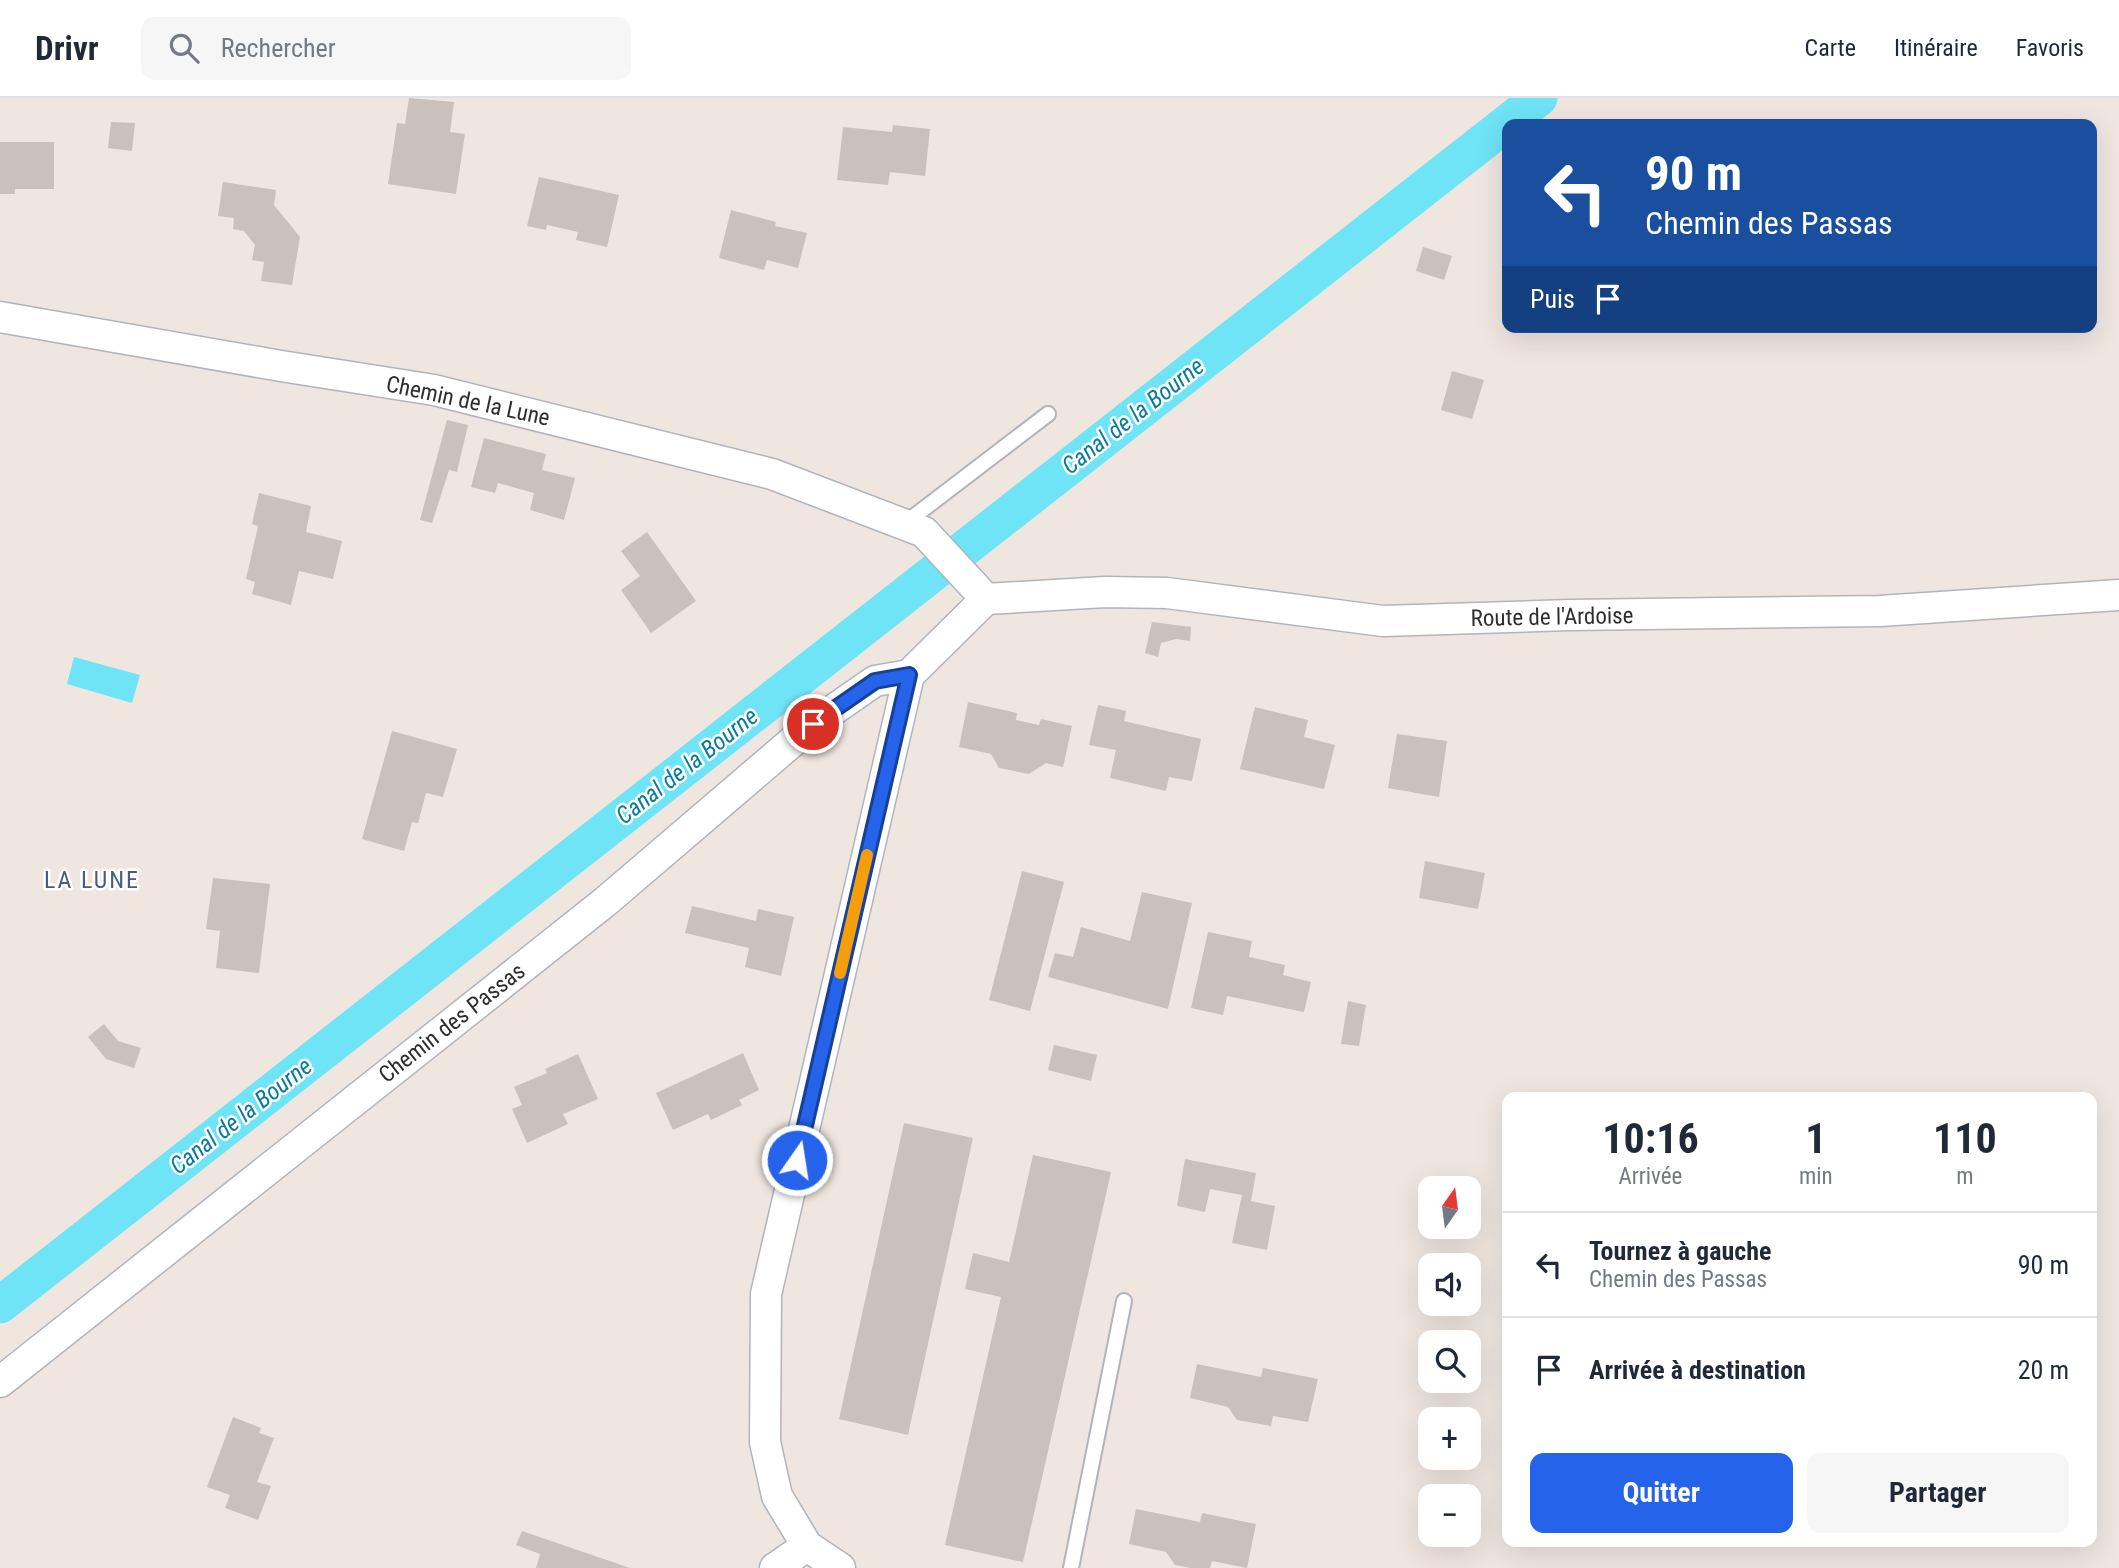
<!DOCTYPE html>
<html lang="fr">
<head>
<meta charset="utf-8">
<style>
  :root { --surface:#fff; --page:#f6f6f7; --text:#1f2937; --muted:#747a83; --line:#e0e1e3; --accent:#2563eb }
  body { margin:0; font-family:"Roboto Condensed",sans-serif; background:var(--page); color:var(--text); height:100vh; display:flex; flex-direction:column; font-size:26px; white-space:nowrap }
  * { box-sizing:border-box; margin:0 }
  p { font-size:23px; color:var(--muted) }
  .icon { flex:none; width:38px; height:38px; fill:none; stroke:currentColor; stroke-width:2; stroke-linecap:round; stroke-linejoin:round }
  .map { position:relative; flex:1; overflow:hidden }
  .side { position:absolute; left:1502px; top:994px; width:595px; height:455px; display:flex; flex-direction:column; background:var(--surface); border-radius:14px; box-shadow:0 7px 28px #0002 }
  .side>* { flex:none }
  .banner { position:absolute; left:1502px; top:21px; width:595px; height:214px; border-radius:14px; box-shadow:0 7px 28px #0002; background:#1a4fa0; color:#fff; overflow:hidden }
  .needle { width:46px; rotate:14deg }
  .controls { position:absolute; left:1418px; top:1078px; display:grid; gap:14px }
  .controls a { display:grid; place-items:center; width:63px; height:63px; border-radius:14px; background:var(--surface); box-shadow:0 7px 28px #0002; font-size:35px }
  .pin { position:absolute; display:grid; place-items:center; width:60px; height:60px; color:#fff; margin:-30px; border:4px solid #fff; border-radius:50%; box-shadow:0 2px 7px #0007 }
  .me { position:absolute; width:77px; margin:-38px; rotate:13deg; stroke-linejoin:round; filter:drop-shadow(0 0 5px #0008) }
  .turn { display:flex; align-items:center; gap:24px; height:147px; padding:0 28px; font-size:32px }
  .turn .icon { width:91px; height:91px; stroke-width:2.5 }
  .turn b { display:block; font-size:49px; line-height:60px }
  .then { display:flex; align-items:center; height:66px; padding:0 28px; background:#0003; gap:14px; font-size:26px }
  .eta { display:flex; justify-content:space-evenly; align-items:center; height:119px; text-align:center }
  .eta b { font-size:42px; font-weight:700; line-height:49px }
  .button { display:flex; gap:14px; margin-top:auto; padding:14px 28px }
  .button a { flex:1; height:80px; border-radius:14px; background:var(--accent); color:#fff; font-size:28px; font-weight:700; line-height:80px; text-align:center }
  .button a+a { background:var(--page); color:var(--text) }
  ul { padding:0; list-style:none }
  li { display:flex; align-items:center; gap:21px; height:105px; padding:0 28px; border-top:2px solid var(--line) }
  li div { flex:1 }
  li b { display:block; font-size:26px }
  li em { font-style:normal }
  header { display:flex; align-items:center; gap:42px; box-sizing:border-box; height:98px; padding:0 35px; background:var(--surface); border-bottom:2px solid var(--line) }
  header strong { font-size:33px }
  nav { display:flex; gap:38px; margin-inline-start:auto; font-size:24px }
  .search { width:490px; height:63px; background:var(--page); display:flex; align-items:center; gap:18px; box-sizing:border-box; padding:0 24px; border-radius:14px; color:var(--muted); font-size:26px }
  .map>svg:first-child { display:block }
</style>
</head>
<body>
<header>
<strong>Drivr</strong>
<div class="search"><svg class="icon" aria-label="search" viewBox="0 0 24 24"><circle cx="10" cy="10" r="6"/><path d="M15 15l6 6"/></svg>Rechercher</div>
<nav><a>Carte</a><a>Itinéraire</a><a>Favoris</a></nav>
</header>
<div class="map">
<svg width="2119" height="1470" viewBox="0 0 2119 1470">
  <rect width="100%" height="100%" fill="#efe6e0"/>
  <polygon fill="#6ee4f6" points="74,559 140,577 132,605 67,586"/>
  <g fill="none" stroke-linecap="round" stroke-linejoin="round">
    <polyline stroke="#6ee4f6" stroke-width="37" points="0,1207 1539,0"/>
  </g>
  <g fill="#c8c2bb">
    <polygon points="409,0 454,4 450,34 465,36 456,96 388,86 397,25 405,26"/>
    <polygon points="111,24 135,25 132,53 108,50"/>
    <polygon points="893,27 930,31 925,78 890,74 888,87 837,82 843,29 892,34"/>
    <polygon points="0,44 54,44 54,91 15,91 15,96 0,96"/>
    <polygon points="539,79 619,97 607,149 576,142 578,134 547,127 546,132 527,128"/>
    <polygon points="223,84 276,92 274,107 300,139 292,187 261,183 264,164 252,162 255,147 244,133 233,131 234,120 218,118"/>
    <polygon points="731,112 776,124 775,128 807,135 798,170 767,162 764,172 719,160"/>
    <polygon points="1423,149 1452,158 1444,182 1416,173"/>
    <polygon points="1452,273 1484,282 1472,321 1441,312"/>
    <polygon points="447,322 468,327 457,374 449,372 432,425 420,422"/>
    <polygon points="484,340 546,356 542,372 575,380 564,422 530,412 534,395 498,385 495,395 471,389"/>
    <polygon points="259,395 311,408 306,434 342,443 333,481 299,473 291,507 252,496 255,484 246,481 258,428 252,426"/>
    <polygon points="647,434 696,503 651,535 621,492 640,478 621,453"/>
    <polygon points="1152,524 1191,529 1190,543 1176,541 1161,545 1158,559 1145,555"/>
    <polygon points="968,604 1017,615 1016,622 1039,627 1041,621 1072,628 1063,669 1046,665 1029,676 999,670 991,656 959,649"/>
    <polygon points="1098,607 1126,613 1124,623 1201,641 1192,683 1169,679 1166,693 1110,680 1116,652 1089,647"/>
    <polygon points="1255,609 1308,622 1304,639 1335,647 1324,691 1240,671"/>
    <polygon points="392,633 457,651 443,699 426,695 418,725 412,724 404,753 362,741"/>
    <polygon points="1397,636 1447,643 1439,699 1388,690"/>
    <polygon points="1425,763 1485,775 1478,811 1419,800"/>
    <polygon points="1022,773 1064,784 1030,913 989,902"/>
    <polygon points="213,780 270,786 259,875 216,870 220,833 206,831"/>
    <polygon points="1142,794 1192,805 1168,911 1048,879 1055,855 1073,859 1081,829 1130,843"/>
    <polygon points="692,808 756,823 758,811 794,819 781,878 745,869 749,850 685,835"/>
    <polygon points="1208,834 1252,843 1249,859 1285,867 1283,877 1311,884 1304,914 1227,898 1223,917 1191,910"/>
    <polygon points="1348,903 1366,907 1359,948 1341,946"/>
    <polygon points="104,926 118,943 141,950 134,970 106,961 88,939"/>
    <polygon points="1054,947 1097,957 1091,983 1048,972"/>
    <polygon points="743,955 759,992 739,1002 742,1007 711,1022 708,1016 673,1032 656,995"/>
    <polygon points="578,956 598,1001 563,1016 568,1026 527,1045 512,1011 522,1007 514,989 547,975 545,971"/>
    <polygon points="904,1025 973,1040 908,1337 839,1321"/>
    <polygon points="1033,1057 1111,1074 1023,1464 945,1447 1001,1199 965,1191 973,1155 1009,1164"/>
    <polygon points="1185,1061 1256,1075 1251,1103 1275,1108 1267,1152 1232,1145 1242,1097 1210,1091 1205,1114 1177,1108"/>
    <polygon points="1197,1266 1261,1279 1263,1270 1318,1281 1308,1324 1273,1318 1271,1328 1237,1322 1228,1309 1190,1300"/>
    <polygon points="233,1319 261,1330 259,1335 274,1340 257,1384 271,1388 258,1422 225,1410 230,1397 207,1389"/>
    <polygon points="1136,1411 1200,1424 1202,1415 1256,1426 1247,1470 1212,1463 1210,1470 1191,1470 1175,1467 1166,1454 1129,1446"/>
    <polygon points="522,1433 630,1470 536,1470 540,1456 516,1447"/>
  </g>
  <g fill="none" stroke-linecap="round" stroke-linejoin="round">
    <defs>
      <g id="lane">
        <polyline points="904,426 1048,316"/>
        <polyline points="1071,1470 1124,1203"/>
      </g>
      <g id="street">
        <polyline points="0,219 281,268 434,292 772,376 924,434 986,501"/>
        <polyline points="986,501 1105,494 1167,495 1383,523 1570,517 1880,513 2119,497"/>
        <polyline points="909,577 986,501"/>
        <polyline points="0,1284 605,804 813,626 875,583 909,577"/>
        <polyline points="775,1470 807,1448"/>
        <polyline points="840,1470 807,1448 777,1398 765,1344 766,1196 909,577"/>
      </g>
    </defs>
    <use href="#lane" stroke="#b0b4be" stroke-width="18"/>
    <use href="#street" stroke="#b0b4be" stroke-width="33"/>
    <use href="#lane" stroke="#fff" stroke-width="14"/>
    <use href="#street" stroke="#fff" stroke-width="30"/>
  </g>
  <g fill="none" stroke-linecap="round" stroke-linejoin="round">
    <defs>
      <polyline id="route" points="797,1062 909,577 875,583 813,626"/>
    </defs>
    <use href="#route" stroke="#184099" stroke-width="18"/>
    <use href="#route" stroke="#2563eb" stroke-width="12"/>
    <polyline stroke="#f59e0b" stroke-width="12" points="840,875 867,757"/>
  </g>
  <g text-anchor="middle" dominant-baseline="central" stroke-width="5" stroke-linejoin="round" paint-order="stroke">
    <g font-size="23" fill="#2e2e2e" stroke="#fff">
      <text transform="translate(468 303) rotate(12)">Chemin de la Lune</text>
      <text transform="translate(1552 519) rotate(-1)">Route de l'Ardoise</text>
      <text transform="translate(452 925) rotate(-38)">Chemin des Passas</text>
    </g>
    <g font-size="24" font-style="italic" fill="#067b9b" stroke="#fff">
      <text transform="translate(1133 318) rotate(-38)">Canal de la Bourne</text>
      <text transform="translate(687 668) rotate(-38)">Canal de la Bourne</text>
      <text transform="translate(241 1018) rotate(-38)">Canal de la Bourne</text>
    </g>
    <g font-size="24" letter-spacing="2" fill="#4a5c82" stroke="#fff">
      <text x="92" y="782">LA LUNE</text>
    </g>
  </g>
</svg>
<div class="controls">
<a><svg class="needle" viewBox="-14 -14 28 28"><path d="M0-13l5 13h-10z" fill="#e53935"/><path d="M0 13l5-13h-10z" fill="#747a83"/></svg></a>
<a><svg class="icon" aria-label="sound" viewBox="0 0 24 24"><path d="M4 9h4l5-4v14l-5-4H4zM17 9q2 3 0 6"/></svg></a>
<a><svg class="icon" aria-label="search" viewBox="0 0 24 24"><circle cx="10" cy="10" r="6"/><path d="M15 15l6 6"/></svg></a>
<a>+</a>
<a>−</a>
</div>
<div class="pin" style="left:813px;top:626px;background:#d93025"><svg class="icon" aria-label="arrive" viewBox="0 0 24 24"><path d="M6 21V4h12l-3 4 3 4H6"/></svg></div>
<svg class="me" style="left:797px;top:1062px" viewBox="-20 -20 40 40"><circle r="17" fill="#2563eb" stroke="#fff" stroke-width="3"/><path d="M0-11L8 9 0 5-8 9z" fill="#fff"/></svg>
<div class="banner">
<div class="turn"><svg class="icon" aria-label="left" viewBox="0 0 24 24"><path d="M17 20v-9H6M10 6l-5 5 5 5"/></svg><div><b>90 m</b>Chemin des Passas</div></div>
<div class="then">Puis<svg class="icon" aria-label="arrive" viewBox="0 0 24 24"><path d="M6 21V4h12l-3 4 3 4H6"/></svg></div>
</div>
<section class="side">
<div class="eta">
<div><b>10:16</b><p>Arrivée</p></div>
<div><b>1</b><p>min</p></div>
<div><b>110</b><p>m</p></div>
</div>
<ul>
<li><svg class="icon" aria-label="left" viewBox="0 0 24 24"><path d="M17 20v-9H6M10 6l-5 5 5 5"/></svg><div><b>Tournez à gauche</b><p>Chemin des Passas</p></div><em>90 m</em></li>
<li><svg class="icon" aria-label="arrive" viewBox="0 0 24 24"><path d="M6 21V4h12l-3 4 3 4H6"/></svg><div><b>Arrivée à destination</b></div><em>20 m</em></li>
</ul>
<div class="button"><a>Quitter</a><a>Partager</a></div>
</section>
</div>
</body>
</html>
